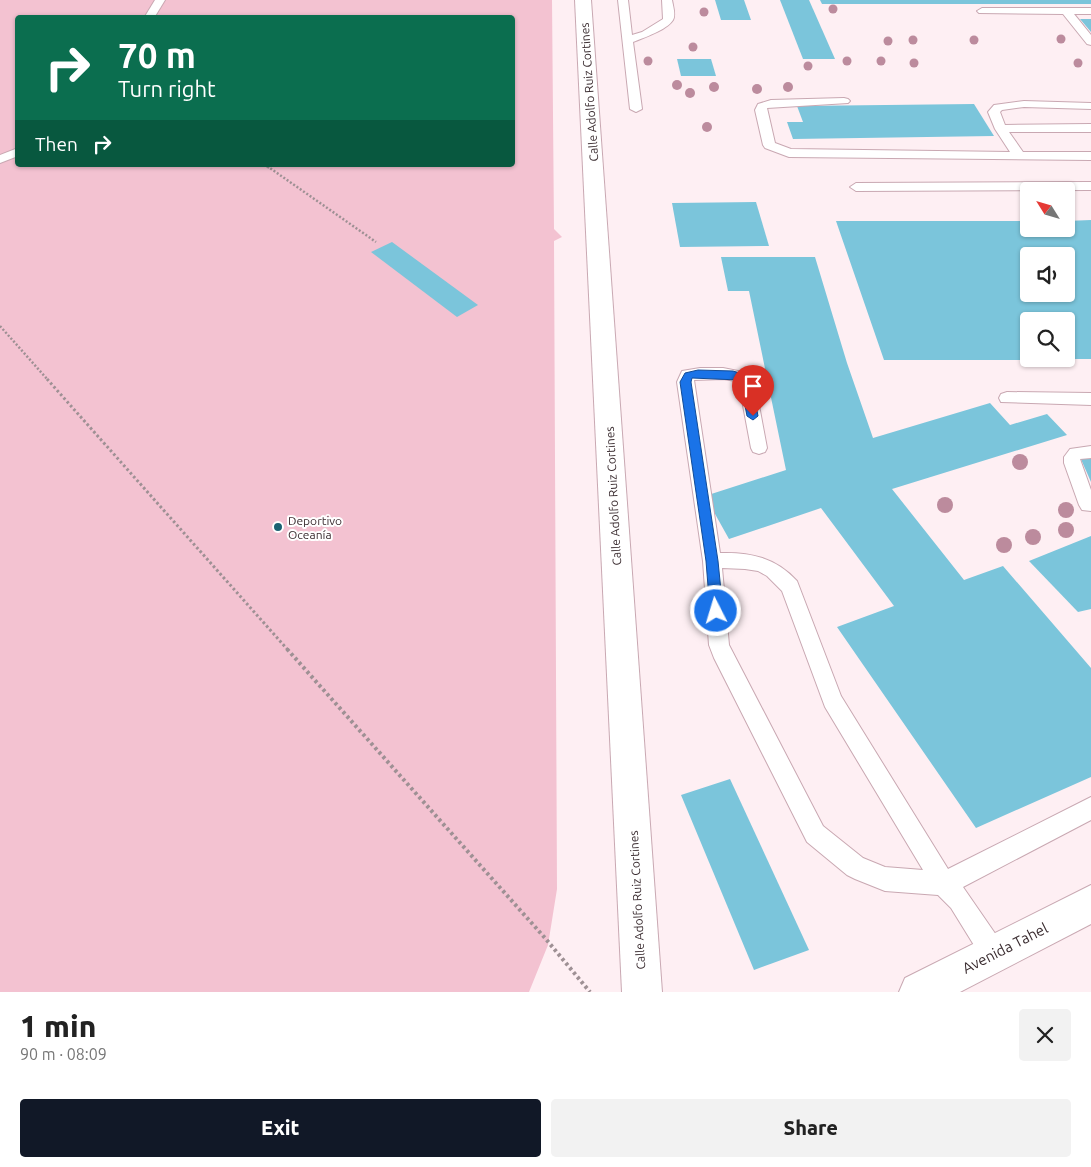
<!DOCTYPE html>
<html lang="en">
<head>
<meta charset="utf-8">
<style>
  :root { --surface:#fff; --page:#f2f2f2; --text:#222; --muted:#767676; --accent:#111827 }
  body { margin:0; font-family:Ubuntu,sans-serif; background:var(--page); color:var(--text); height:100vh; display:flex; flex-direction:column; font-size:19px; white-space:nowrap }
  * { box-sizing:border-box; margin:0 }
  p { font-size:16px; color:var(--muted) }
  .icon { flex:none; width:28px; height:28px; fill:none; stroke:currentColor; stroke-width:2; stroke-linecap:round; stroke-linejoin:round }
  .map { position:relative; height:992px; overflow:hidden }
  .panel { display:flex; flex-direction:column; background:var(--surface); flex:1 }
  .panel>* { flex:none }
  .hud { position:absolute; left:15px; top:15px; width:500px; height:152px; border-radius:5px; box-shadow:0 1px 4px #0004; background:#0b6e4f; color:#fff; overflow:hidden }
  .needle { width:32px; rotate:307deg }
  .fabs { position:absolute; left:1020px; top:182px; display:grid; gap:10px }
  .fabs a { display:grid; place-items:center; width:55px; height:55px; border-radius:5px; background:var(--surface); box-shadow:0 1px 4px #0004; font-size:25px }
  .pin { position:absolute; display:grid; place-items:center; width:42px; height:42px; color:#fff; margin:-51px -21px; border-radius:50% 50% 50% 0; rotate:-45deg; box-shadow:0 0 5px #0007 }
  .pin .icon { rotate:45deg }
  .me { position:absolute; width:55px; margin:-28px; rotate:355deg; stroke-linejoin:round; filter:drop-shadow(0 0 4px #0008) }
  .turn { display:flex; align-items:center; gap:18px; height:105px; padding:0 20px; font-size:22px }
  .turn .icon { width:65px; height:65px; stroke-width:2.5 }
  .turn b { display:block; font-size:35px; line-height:42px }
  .then { display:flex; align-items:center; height:48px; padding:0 20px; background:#0003; gap:10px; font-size:19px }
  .round { display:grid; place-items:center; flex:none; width:52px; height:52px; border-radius:5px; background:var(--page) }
  .summary { display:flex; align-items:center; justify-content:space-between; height:85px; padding:0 20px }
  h1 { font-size:30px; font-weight:800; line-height:38px }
  .button { display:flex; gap:10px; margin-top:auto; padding:10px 20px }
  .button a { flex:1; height:58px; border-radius:5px; background:var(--accent); color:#fff; font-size:20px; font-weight:800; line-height:58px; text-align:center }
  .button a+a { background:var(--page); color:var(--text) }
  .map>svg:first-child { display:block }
</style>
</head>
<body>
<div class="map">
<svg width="1091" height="992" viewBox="0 0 1091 992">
  <rect width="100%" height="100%" fill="#feeff3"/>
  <path fill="#f3c2d1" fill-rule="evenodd" d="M0,0H552L554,229L562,237L554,241L557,889L548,945L529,992H0ZM18,18H512V165H18Z"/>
  <g fill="#7bc5db" fill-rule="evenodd">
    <polygon points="715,0 744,0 751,20 721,20"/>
    <polygon points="780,0 809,0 835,59 803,59"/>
    <polygon points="820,0 1091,0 1091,4 822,4"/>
    <polygon points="1080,19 1091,19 1091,32"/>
    <polygon points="677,59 711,59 716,76 681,76"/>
    <polygon points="974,104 994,136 793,139 787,122 803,122 797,106"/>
    <polygon points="756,202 769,246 680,247 672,203"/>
    <path d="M1091,220V359H1066V321H1029V360H884L836,221H1029V229H1066V221ZM1029,256H1066V294H1029Z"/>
    <polygon points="392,242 478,305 457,317 371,252"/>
    <polygon points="721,257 815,257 847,363 873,438 990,403 1010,425 1047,414 1067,435 892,489 964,580 1003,566 1091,668 1091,777 976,828 837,627 894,606 821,508 729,539 705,496 786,470 749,291 728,291"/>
    <polygon points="1080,457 1091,457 1091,482"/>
    <polygon points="1091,536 1091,609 1078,612 1029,561"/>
    <polygon points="730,779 809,950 754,970 681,795"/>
  </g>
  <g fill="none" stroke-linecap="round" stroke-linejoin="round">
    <defs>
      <g id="service">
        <polygon points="155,0 165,0 154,18 144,18"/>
        <path d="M618,0H628L632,35L642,32L663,19L662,0H672C673,6 676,15 673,20C667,30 643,38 633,42L642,109L636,112L630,109Z"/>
        <polygon points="982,8 1091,8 1091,14 1074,14 1091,35 1091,45 1087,44 1063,14 979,13 977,11"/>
        <polygon points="844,98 848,99 850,101 848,103 767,108 775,143 791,149 1010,152 995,129 988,112 994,105 1024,101 1091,103 1091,109 1024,107 1002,110 1000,112 1005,125 1091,124 1091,132 1009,132 1023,152 1091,152 1091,160 789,157 765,148 763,145 755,110 758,104 771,100"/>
        <polygon points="18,148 18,156 0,163 0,155"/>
        <polygon points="1091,182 1091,190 856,191 850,187 856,183"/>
        <path d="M723,368L748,373L755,384L767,448L765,452L759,454L753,452L751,448L739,384L736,381L723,379L694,380L720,553C751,552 776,558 797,581L841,696L948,869L1091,797V820L963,887L1003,945L1006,954L1003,963L994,966L985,963L951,908L938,895L885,891L855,879L847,875L807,842L714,658L709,645L703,561L677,382L682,371L700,368ZM722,568L745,569L758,571L767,576L782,591L825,707L923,870L885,867L863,858L823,826L729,645Z"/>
        <polygon points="1007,392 1091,393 1091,405 1001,402 999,398 1001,394"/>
        <polygon points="1091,446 1091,458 1080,459 1091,490 1091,511 1082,510 1079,505 1064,463 1064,457 1070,449"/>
      </g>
      <g id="tertiary">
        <polygon points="575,0 591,0 662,992 622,992"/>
        <polygon points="1091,885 1091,924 960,992 899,992 905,978"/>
      </g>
    </defs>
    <use href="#service" stroke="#c9a8b2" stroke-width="2"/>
    <use href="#tertiary" stroke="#c9a8b2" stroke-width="2"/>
    <polyline stroke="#9e9094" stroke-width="2" stroke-dasharray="1 1" stroke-linecap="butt" points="265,165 269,168"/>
    <g stroke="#9e9094" stroke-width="2.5" stroke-dasharray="2 2" stroke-linecap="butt">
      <polyline points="267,166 376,242"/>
      <polyline points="0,326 48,380"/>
    </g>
    <polyline stroke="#9e9094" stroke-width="3" stroke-dasharray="2.5 2.5" stroke-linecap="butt" points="47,379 288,650"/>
    <polyline stroke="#9e9094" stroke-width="4" stroke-dasharray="3 3" stroke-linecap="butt" points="287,649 545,938 590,992"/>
    <use href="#service" fill="#fff" fill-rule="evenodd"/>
    <use href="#tertiary" fill="#fff" fill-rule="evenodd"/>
  </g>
  <g fill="#bc8b9d">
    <circle cx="833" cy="9" r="4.5"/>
    <circle cx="704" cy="12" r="4.5"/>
    <circle cx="1061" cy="39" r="4.5"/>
    <circle cx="913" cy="40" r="4.5"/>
    <circle cx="974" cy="40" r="4.5"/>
    <circle cx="888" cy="41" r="4.5"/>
    <circle cx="693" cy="47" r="4.5"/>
    <circle cx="648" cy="61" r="4.5"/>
    <circle cx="847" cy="61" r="4.5"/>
    <circle cx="881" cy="61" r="4.5"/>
    <circle cx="914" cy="63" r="4.5"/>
    <circle cx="1078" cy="63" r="4.5"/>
    <circle cx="808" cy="66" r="4.5"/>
    <circle cx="677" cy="85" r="5"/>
    <circle cx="714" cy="87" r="5"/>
    <circle cx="788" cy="87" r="5"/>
    <circle cx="757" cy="89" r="5"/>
    <circle cx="690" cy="93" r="5"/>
    <circle cx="707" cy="127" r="5"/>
    <circle cx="1020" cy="462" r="8"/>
    <circle cx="945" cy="505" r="8"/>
    <circle cx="1066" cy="510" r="8"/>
    <circle cx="1066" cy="530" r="8"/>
    <circle cx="1033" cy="537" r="8"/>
    <circle cx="1004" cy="545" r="8"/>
  </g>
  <polygon fill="#1a73e8" stroke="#114b97" points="698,370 733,371 746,375 752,384 758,416 753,420 747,416 741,384 739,380 692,378 691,382 718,561 723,611 721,615 716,616 712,615 710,611 706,561 680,382 685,373"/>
  <circle fill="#1b6172" stroke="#fff" stroke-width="2" cx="278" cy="527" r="5"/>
  <g text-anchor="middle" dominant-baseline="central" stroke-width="4" stroke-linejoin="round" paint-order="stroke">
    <g font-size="12" fill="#3b2d31" stroke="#fff">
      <text transform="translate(589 92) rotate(-94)">Calle Adolfo Ruiz Cortines</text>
      <text transform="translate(613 496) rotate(-93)">Calle Adolfo Ruiz Cortines</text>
      <text transform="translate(637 900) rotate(-93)">Calle Adolfo Ruiz Cortines</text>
    </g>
    <g font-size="12" fill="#3b2d31" stroke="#fff" text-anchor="start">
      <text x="288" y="520">Deportivo<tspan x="288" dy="14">Oceanía</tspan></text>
    </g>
    <g font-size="15" fill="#3b2d31" stroke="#fff">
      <text transform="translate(1005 948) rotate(-27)">Avenida Tahel</text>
    </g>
  </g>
</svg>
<div class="fabs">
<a><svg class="needle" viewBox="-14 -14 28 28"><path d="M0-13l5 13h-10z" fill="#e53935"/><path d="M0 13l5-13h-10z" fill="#767676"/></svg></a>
<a><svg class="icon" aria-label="sound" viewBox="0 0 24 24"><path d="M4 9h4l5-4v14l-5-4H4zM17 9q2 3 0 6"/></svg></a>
<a><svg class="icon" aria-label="search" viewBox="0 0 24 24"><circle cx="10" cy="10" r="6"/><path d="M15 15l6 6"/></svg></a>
</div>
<div class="pin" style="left:753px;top:416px;background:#d93025"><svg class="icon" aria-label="arrive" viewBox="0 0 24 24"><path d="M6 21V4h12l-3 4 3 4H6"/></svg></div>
<svg class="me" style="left:716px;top:611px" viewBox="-20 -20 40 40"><circle r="17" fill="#1a73e8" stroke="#fff" stroke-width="3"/><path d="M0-11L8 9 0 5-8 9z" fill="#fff"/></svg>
<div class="hud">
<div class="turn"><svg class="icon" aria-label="right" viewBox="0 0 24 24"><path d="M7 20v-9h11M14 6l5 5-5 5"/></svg><div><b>70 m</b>Turn right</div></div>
<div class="then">Then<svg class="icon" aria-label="right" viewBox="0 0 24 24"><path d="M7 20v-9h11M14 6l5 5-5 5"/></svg></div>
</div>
</div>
<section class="panel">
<div class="summary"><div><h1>1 min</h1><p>90 m · 08:09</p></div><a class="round"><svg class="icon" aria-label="close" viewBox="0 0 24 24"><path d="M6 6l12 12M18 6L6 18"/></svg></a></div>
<div class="button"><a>Exit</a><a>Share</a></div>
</section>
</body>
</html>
